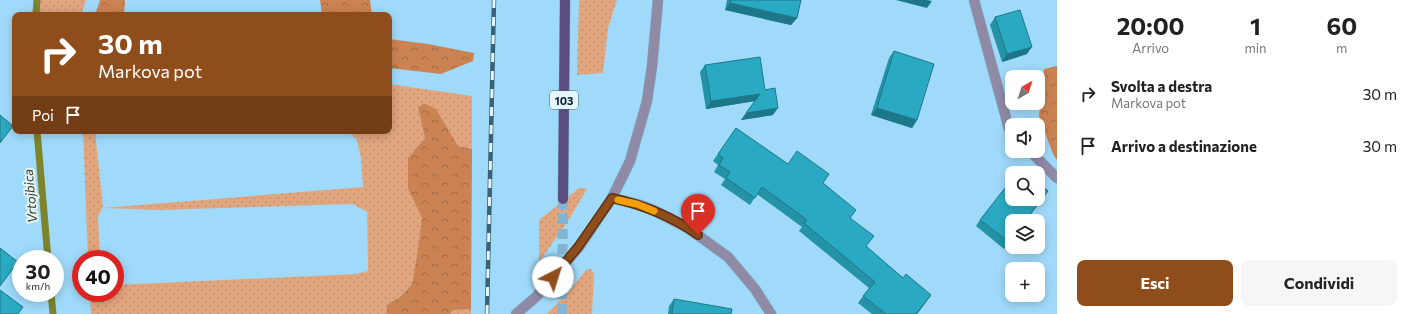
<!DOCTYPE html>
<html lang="it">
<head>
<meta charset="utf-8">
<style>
  :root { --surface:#fff; --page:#f6f6f6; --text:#222; --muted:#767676; --accent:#8f4d1b }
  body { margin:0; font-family:Commissioner,sans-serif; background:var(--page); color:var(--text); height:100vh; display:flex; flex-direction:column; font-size:15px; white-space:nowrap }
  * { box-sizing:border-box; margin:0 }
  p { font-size:13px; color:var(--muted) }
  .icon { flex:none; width:22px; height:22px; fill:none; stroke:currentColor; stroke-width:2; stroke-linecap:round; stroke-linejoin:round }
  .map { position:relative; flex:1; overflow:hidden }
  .side { display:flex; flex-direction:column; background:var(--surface); width:360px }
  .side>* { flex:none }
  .top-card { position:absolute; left:12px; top:12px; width:380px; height:122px; border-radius:8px; box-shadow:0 2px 10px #0003; background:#8f4d1b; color:#fff; overflow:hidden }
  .needle { width:26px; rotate:39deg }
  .fabs { position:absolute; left:1005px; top:70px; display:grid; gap:8px }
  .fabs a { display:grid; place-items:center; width:40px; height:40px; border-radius:8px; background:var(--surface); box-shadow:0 2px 10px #0003; font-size:20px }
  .speed { position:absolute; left:12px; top:250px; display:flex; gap:8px; font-size:20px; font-weight:700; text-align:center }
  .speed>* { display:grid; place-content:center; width:52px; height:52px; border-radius:50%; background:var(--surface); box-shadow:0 2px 10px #0003; line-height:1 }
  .speed small { font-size:10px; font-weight:400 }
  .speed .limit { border:6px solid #d22; background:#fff; color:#111 }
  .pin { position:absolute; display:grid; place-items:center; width:34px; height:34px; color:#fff; margin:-41px -17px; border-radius:50% 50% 50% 0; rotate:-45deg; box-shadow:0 0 4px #0007 }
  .pin .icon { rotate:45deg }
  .me { position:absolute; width:44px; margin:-22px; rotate:40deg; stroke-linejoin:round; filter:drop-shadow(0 0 3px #0008) }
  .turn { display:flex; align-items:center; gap:14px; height:84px; padding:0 20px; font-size:18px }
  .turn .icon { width:52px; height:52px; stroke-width:2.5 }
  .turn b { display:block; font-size:28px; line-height:34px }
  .then { display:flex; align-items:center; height:38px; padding:0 20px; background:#0003; gap:8px; font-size:15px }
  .eta { display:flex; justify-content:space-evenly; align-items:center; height:68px; text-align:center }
  .eta b { font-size:24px; font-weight:700; line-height:28px }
  .action { display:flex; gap:8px; margin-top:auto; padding:8px 20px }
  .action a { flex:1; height:46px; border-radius:8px; background:var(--accent); color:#fff; font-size:16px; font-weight:700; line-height:46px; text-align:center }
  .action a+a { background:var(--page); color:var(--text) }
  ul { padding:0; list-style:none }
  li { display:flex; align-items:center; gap:12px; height:52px; padding:0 20px }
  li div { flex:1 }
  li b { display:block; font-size:15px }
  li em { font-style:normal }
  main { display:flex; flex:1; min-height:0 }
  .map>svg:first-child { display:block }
</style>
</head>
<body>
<main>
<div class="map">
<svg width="1057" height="314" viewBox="0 0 1057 314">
  <defs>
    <pattern id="grass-dots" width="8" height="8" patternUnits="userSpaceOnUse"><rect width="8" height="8" fill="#e2a67f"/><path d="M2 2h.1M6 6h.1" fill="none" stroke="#c08f6e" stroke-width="1.8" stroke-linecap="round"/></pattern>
    <pattern id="forest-crowns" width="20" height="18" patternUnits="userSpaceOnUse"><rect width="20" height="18" fill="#cc8353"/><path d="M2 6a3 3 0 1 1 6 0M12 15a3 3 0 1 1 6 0" fill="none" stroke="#a36b45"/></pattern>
  </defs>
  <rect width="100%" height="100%" fill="#a0dafa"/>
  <g fill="url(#grass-dots)">
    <polygon points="39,0 86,0 81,15 29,15"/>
    <polygon points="579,0 617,0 608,28 603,73 577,75"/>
    <polygon points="389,84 472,96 472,149 458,147 436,109 418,108 425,138 408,158 408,189 422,218 417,255 412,284 400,297 387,305 387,314 91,314 90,293 115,293 115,285 356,274 368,271 367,212 353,204 160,210 102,208 98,217 100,259 88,259 83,131 95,131 103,208 363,187 361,158 357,140 348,131 389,131"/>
    <polygon points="579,188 587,189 568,221 539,262 539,220"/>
    <polygon points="591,269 594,274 592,314 547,314 571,289 586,270"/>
    <polygon points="471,309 471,314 450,314 453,310"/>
  </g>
  <g fill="url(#forest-crowns)">
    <polygon points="100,0 125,0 124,15 95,15"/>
    <polygon points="320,0 370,0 372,15 322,15"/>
    <polygon points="389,39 428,44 474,53 473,61 441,74 389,68"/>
    <polygon points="1057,66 1057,160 1053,154 1039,116 1044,69"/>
    <polygon points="424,103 436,109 458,146 472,149 471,309 453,310 450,314 387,314 387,305 400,297 412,284 417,255 422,218 408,189 408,158 425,138 418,108"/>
  </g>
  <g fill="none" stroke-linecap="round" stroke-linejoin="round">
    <g stroke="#7d842c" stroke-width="7">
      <polyline points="36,15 37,0"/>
      <polyline points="37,131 48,259"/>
      <polyline points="51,293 53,314"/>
    </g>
    <polyline stroke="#81b5d2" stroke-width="10" stroke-dasharray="10 5" stroke-linecap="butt" points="562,314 563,199"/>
    <defs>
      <g id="minor">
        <polyline points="974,0 1009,129 1012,132"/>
        <polyline points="1030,151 1057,178"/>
        <polyline points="612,198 637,204 653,210 688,228 728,257 755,289 771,314"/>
      </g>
      <polyline id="tertiary" points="516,314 536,297 579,247 612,198 630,161 647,101 652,66 658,0"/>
      <polyline id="primary" points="563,199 565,0"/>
    </defs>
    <use href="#minor" stroke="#81b5d2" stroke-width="11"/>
    <use href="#tertiary" stroke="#81b5d2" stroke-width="11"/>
    <use href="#primary" stroke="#81b5d2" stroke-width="11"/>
    <use href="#minor" stroke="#8f8aa6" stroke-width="10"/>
    <use href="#tertiary" stroke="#8f8aa6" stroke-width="10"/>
    <use href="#primary" stroke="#594e7f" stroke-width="10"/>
    <defs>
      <polyline id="rail" points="487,314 494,0"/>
    </defs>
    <use href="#rail" stroke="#396277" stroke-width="4.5"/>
    <use href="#rail" stroke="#e6f4fc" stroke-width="3" stroke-dasharray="9" stroke-linecap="butt"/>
  </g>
  <g fill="#2492a7">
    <polygon points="727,0 801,0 797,18 791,25 725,10"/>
    <polygon points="995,17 1027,54 1002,62 990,25"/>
    <polygon points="894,51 917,120 912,128 871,115 889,58"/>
    <polygon points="705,65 765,90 773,115 741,120 755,101 706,109 700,72"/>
    <polygon points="736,128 788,164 823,183 851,218 866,247 903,278 931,295 917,314 872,314 858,303 869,288 799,231 802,227 757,194 750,205 721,185 725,179 714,172 718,165 713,161"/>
    <polygon points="1048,191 1026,221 1012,221 1012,239 1004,249 976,226 980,220"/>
    <polygon points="674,299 731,314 668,314 669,306"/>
  </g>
  <g fill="#1d7788">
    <polygon points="896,0 927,0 932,1 927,8"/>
    <polygon points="730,3 797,18 791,25 725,10"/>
    <polygon points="1032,47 1027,54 1002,62 1007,54"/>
    <polygon points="760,94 755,101 706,109 711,101"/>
    <polygon points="778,108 773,115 741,120 746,113"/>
    <polygon points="877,108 917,120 912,128 871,115"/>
    <polygon points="931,295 926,302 917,314 916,314"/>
  </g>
  <g fill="#2aaac2" stroke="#1d7788">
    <polygon points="731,0 801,0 797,18 730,3"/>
    <polygon points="1020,10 1032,47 1007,54 995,17"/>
    <polygon points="894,51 934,64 917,120 877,108"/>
    <polygon points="760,57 765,90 775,88 778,108 746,113 760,94 711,101 705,65"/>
    <polygon points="0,115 13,126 0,143"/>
    <polygon points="736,128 788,164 797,151 829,174 823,183 856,210 850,218 874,236 866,246 903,278 906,274 931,295 916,314 886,314 863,296 875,282 804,223 807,220 762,187 755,198 726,178 730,172 719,165 723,158 718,154"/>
    <polygon points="1020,168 1026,173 1016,173"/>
    <polygon points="1012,179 1012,199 1038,199 1038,182 1048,191 1025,221 1012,221 1012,238 1009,242 980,220"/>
    <polygon points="0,248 18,262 0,286"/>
    <polygon points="0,290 23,307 18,314 0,314"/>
    <polygon points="674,299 732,309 731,314 672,314"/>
  </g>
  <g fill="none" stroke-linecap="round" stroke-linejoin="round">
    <defs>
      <path id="route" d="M553,277L578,247L612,198C643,205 672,216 698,235"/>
    </defs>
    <use href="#route" stroke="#5d3212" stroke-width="10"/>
    <use href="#route" stroke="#8f4d1b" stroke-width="7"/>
    <polyline stroke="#f59e0b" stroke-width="7" points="618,200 637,204 654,211"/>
  </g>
  <g text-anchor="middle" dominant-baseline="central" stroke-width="4" stroke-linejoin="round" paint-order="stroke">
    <rect fill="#e6f4fc" stroke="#47626f" stroke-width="1" x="550" y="91" width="28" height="18" rx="3"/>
    <g font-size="11" font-weight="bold" fill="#032332">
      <text x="564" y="100">103</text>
    </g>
    <g font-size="13" font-style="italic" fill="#373a15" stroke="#e6f4fc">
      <text transform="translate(30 196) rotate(-95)">Vrtojbica</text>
    </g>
  </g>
</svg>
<div class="fabs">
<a><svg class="needle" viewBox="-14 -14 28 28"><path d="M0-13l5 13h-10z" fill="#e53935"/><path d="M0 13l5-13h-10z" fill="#767676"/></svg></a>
<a><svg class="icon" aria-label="sound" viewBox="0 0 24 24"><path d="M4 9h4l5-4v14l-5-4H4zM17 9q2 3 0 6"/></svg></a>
<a><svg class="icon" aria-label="search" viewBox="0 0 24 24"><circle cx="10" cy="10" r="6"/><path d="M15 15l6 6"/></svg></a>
<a><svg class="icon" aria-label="layers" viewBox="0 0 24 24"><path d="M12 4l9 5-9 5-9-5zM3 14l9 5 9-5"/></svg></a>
<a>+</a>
</div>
<div class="speed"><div>30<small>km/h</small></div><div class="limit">40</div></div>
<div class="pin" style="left:698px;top:235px;background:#d93025"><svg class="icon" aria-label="arrive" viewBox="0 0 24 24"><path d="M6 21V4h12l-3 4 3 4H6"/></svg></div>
<svg class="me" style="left:553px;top:277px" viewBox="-20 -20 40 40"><circle r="19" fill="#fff"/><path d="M0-13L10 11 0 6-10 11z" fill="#8f4d1b"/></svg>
<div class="top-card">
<div class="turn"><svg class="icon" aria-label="right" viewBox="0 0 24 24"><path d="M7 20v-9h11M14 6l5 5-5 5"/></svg><div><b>30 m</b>Markova pot</div></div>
<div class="then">Poi<svg class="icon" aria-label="arrive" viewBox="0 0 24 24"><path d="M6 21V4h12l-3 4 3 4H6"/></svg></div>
</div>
</div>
<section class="side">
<div class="eta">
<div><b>20:00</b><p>Arrivo</p></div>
<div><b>1</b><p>min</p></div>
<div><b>60</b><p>m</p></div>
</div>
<ul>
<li><svg class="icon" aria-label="right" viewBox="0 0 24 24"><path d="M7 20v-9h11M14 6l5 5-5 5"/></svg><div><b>Svolta a destra</b><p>Markova pot</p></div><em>30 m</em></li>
<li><svg class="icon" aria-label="arrive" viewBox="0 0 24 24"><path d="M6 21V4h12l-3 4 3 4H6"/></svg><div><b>Arrivo a destinazione</b></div><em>30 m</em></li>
</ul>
<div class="action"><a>Esci</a><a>Condividi</a></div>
</section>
</main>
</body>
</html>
